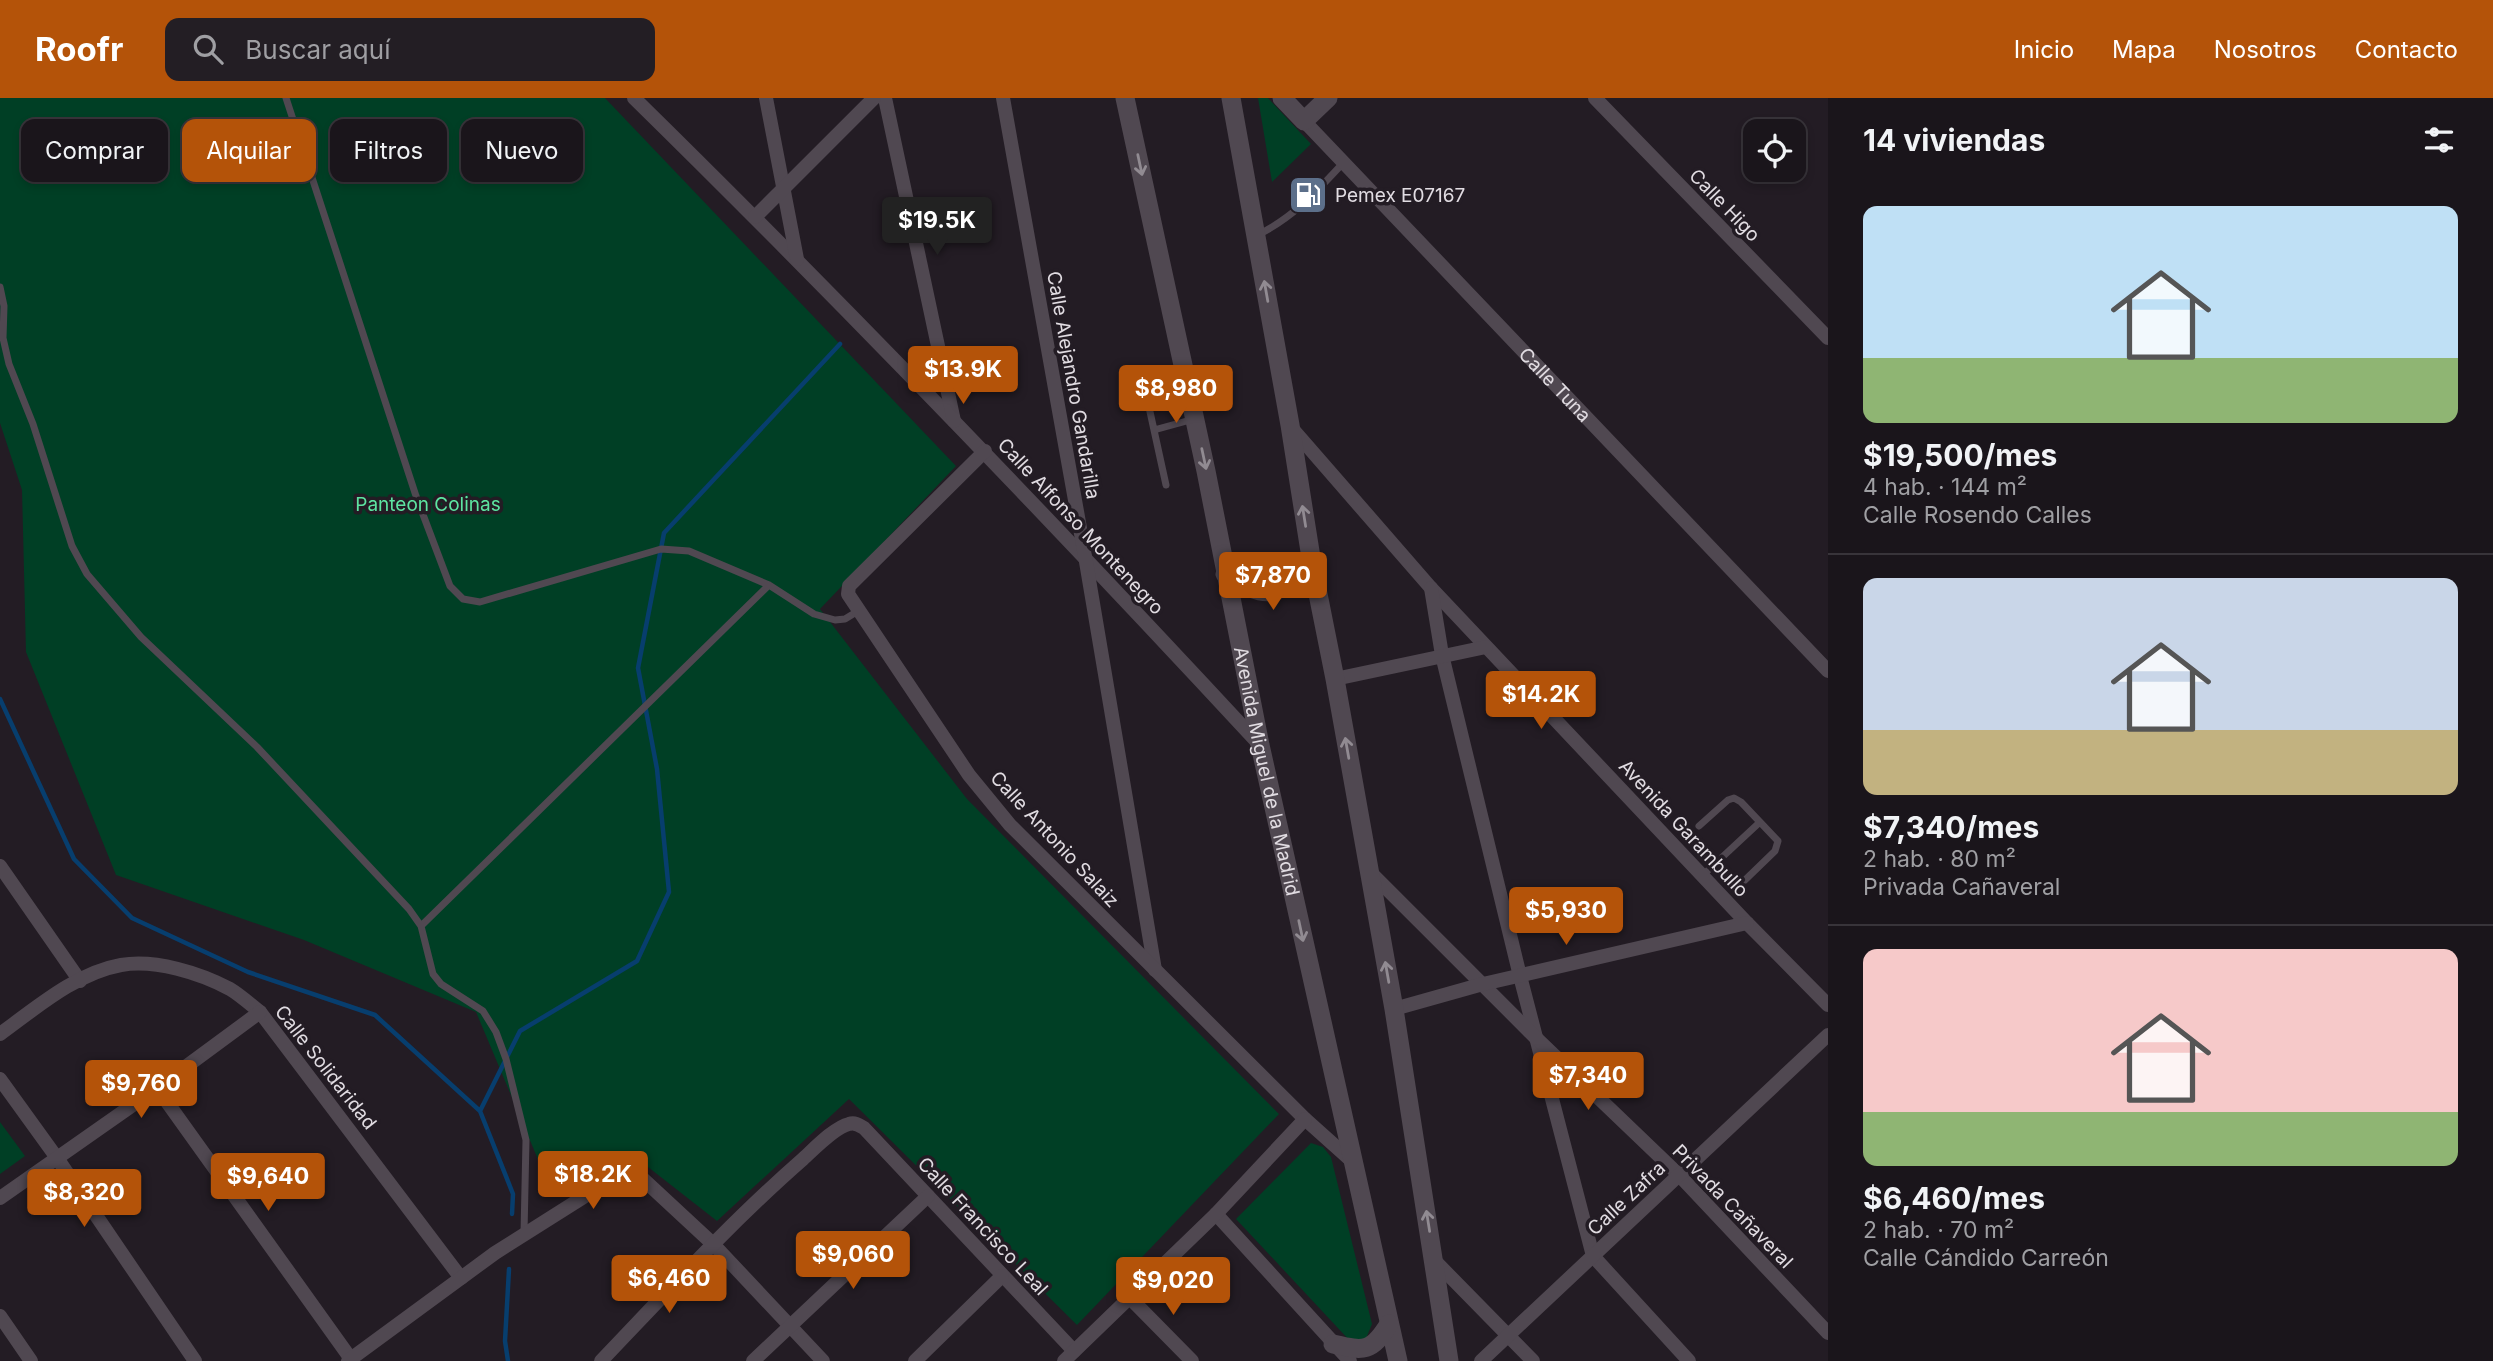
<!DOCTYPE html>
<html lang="es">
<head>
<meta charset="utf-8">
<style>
	body { margin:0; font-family:Inter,sans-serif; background:#231e24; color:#f1f3f6; height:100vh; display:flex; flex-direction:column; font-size:26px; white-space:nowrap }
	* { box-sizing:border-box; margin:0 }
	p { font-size:23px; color:#9f9fa3 }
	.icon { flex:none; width:38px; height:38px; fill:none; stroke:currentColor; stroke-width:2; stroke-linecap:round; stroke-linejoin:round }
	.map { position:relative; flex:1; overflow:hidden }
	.side { display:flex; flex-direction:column; background:#1a151b; width:665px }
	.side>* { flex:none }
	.guide { position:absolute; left:21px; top:21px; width:665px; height:63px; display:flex; gap:14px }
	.buttons { position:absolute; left:1743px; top:21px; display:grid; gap:14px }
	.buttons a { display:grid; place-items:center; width:63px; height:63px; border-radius:14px; background:#1a151b; box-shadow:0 4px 10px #0003,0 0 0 2px #38343a; font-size:35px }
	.price { position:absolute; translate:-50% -60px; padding:0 16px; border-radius:7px; background:#b45309; color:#fff; font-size:23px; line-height:46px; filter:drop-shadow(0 2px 4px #0008) }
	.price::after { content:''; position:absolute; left:50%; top:42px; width:21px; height:16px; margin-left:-10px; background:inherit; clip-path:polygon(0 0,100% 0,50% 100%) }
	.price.on { background:#222; color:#fff }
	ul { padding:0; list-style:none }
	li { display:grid; align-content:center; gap:14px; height:371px; padding:0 35px }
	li+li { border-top:2px solid #38343a }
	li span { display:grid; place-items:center; height:217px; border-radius:14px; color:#555 }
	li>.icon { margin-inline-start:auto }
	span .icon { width:126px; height:126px; fill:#fffc; stroke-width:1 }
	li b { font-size:30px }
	h2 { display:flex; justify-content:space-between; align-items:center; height:84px; padding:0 35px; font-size:30px }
	.tag { padding:0 24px; border-radius:14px; background:#1a151b; box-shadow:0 4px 10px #0003,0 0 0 2px #38343a; font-size:24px; line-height:63px }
	.tag.on { background:#b45309; color:#fff }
	header { display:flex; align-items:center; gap:42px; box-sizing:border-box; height:98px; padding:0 35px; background:#b45309; color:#fff }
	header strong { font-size:33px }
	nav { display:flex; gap:38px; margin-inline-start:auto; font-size:24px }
	.search { width:490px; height:63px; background:#231e24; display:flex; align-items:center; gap:18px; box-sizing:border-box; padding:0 24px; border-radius:14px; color:#9f9fa3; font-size:26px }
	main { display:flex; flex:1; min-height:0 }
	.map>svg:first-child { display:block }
	.green { fill:#003f25 }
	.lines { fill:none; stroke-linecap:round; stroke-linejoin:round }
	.stream { stroke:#073e6e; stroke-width:4.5 }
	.lane { stroke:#504851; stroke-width:7 }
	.street { stroke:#504851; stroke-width:14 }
	.secondary { stroke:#504851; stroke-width:19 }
	.oneway { stroke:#918b92 }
	.labels { text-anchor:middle; stroke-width:7; stroke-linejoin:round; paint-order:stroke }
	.poi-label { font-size:19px; fill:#e1dce2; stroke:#231c24; text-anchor:start }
	.street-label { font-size:19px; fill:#e1dce2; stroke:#231c24 }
	.park-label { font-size:19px; fill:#5de4a1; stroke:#231c24 }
</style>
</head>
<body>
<header>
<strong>Roofr</strong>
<div class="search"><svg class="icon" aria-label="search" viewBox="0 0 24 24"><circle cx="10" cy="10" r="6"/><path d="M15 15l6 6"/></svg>Buscar aquí</div>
<nav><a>Inicio</a><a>Mapa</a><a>Nosotros</a><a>Contacto</a></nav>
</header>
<main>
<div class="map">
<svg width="1828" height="1263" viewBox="0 0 1828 1263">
	<rect width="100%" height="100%" fill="#231c24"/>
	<!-- green -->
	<path class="green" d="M 0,0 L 605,0 L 956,368 L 820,511 L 967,701 L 1279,1016 L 1077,1227 L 849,1001 L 717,1123 L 639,1062 L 550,1090 L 476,914 L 304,842 L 116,777 L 26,554 L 22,392 L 0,325 Z
		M 1258,0 L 1268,0 L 1311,46 L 1272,84 Z
		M 0,1024 L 25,1058 L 0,1076 Z
		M 1311,1045 L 1323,1049 L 1331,1059 L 1372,1226 L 1365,1243 L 1351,1244 L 1236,1121 Z"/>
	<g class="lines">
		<!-- stream -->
		<path class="stream" d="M 0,601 L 74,761 L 132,820 L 248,874 L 375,917 L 480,1013 L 513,1096 L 512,1116
			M 480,1013 L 520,933 L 637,863 L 669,794 L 657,671 L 638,570 L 664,435 L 840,246
			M 508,1263 L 505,1243 L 509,1171"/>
		<!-- lane -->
		<path class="lane" d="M 286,0 L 416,398 L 450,488 L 463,501 L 480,504 L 661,451 L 689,453 L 769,487 L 814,516 L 835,522 L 845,521 L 858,513
			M 1257,137 C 1292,121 1317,93 1343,65
			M 0,189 L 4,208 L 3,240 L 9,266 L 33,326 L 72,448 L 87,476 L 141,539 L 257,649 L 409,811 L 421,828 L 433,876 L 441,886 L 483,913 L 496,934 L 506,961 L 526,1042 L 524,1135
			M 1147,300 L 1166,387
			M 1154,332 L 1194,321
			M 1699,728 L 1728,702 L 1734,700 L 1741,704 L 1778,743 L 1775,753 L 1745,782
			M 1703,777 L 1760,724
			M 421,828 L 769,487"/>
		<!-- street -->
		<g class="street">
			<path d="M 634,0 C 848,210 1055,426 1259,646"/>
			<path d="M 766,0 L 797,161"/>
			<path d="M 885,0 L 954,323"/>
			<path d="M 1003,0 L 1085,458 L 1155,872"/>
			<path d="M 1595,0 L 1828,240"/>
			<path id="s1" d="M 1304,23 L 1828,573"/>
			<path d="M 755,119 L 874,0"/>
			<path d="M 1290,328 L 1431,490 L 1747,825 L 1828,907"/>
			<path d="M 985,353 L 849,488 L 848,496 L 969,677 L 1010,727 L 1305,1021 L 1353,1064"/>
			<path d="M 1431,490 L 1442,557 L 1520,878 L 1593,1158 L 1689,1263"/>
			<path d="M 1335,581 L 1486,549"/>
			<path d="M 0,768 L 80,883"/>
			<path d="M 1370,774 L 1536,940 L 1679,1077 L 1828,1235"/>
			<path d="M 1394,911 L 1483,886 L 1747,825"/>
			<path d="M 0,936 C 36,910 76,875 121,867 C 155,861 200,875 230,891 C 240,897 250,906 260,914 L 461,1180"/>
			<path d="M 0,981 L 57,1060 L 195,1263"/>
			<path d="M 157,990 L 351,1261"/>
			<path d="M 0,1100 L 157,990 L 260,914"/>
			<path d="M 1216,1116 L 1350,1263"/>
			<path d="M 1434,1162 L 1533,1263"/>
			<path d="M 1130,1200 L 1192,1263"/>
			<path d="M 0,1218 L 31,1263"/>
			<path d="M 348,1263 L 495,1155 L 612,1081 C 624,1075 633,1075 644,1082 L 713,1146 L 823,1263"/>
			<path d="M 601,1263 C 667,1194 731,1124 803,1061 C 814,1051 835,1029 849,1026 C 855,1024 859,1027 864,1030 L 1074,1253"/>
			<path d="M 753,1263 L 928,1098"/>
			<path d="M 915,1263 L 1002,1178"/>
			<path d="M 1064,1263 L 1216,1116 L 1305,1021"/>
			<path d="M 1481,1263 L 1828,937"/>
		</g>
		<!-- secondary -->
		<g class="secondary">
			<path id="s2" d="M 1125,0 L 1206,373 L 1260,647 L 1398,1263"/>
			<path d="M 1231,0 L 1290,327 L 1312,466 L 1335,581 L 1394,911 L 1449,1263"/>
			<path d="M 1282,0 L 1304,23 L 1328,0"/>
			<path d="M 1225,476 C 1266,502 1277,500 1312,466"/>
			<path d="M 1333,1246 C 1364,1253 1371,1255 1389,1226"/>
		</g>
	</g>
	<!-- one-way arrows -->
	<defs><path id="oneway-shaft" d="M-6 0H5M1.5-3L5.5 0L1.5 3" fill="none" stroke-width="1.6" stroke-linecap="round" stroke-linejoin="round" transform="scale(1.75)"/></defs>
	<g class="oneway">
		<use href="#oneway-shaft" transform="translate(1140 67) rotate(78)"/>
		<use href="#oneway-shaft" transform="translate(1266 193) rotate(-100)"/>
		<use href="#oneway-shaft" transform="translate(1204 361) rotate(78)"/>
		<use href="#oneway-shaft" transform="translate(1304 418) rotate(-99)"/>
		<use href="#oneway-shaft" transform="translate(1347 650) rotate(-100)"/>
		<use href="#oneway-shaft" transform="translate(1301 833) rotate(78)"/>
		<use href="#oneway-shaft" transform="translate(1387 874) rotate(-100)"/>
		<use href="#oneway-shaft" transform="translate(1428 1123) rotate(-99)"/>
	</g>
	<!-- icons -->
	<defs>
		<symbol id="fuel-square" viewBox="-11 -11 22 22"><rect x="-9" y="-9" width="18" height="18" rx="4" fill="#5c6f8a" stroke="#231c24"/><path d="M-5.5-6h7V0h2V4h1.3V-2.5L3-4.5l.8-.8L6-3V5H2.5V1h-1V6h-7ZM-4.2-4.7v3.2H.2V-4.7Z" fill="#fff"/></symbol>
	</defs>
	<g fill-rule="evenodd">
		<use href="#fuel-square" x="1286" y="75" width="44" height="44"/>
	</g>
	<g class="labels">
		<!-- poi labels -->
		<g class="poi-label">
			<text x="1335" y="104">Pemex E07167</text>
		</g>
		<!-- street labels -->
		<g class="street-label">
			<text transform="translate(1725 107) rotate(46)" y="7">Calle Higo</text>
			<text dy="7" stroke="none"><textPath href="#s1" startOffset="364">Calle Tuna</textPath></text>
			<text transform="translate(1074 287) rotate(80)" y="7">Calle Alejandro Gandarilla</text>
			<text transform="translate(1081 428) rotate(47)" y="7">Calle Alfonso Montenegro</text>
			<text dy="7" stroke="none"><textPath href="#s2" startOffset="688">Avenida Miguel de la Madrid</textPath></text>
			<text transform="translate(1684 730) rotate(47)" y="7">Avenida Garambullo</text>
			<text transform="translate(1055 741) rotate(47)" y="7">Calle Antonio Salaiz</text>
			<text transform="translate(326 969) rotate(52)" y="7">Calle Solidaridad</text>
			<text transform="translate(1626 1100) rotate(-43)" y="7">Calle Zafra</text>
			<text transform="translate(1733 1108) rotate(46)" y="7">Privada Cañaveral</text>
			<text transform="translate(983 1128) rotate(47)" y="7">Calle Francisco Leal</text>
		</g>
		<!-- park labels -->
		<g class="park-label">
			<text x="428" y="413">Panteon Colinas</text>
		</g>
	</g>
</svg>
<div class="buttons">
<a><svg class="icon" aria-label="locate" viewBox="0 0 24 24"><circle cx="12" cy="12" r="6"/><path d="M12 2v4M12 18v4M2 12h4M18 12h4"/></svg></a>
</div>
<b class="price on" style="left:937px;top:159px">$19.5K</b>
<b class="price" style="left:963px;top:308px">$13.9K</b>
<b class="price" style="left:1176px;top:327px">$8,980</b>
<b class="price" style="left:1273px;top:514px">$7,870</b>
<b class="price" style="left:1541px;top:633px">$14.2K</b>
<b class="price" style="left:1566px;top:849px">$5,930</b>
<b class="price" style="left:1588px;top:1014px">$7,340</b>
<b class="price" style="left:141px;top:1022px">$9,760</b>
<b class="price" style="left:593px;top:1113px">$18.2K</b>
<b class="price" style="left:268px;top:1115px">$9,640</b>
<b class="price" style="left:84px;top:1131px">$8,320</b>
<b class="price" style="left:853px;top:1193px">$9,060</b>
<b class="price" style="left:669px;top:1217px">$6,460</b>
<b class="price" style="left:1173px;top:1219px">$9,020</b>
<div class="guide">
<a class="tag">Comprar</a>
<a class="tag on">Alquilar</a>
<a class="tag">Filtros</a>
<a class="tag">Nuevo</a>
</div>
</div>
<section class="side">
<h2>14 viviendas<svg class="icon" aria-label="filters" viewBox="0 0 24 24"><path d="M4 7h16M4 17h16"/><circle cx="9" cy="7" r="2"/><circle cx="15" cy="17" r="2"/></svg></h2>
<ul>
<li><span style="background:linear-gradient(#bfe0f5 70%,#8fb573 0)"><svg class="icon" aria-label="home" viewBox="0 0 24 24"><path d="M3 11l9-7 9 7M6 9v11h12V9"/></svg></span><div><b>$19,500/mes</b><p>4 hab. · 144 m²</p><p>Calle Rosendo Calles</p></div></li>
<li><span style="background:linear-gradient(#c9d6e8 70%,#c2b280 0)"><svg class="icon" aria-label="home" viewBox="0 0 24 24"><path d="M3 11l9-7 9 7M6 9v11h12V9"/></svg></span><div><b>$7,340/mes</b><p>2 hab. · 80 m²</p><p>Privada Cañaveral</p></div></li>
<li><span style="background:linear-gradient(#f6c9c9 75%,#8fb573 0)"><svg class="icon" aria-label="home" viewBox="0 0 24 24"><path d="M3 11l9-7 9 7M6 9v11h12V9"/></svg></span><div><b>$6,460/mes</b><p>2 hab. · 70 m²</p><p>Calle Cándido Carreón</p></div></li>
</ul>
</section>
</main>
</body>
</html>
